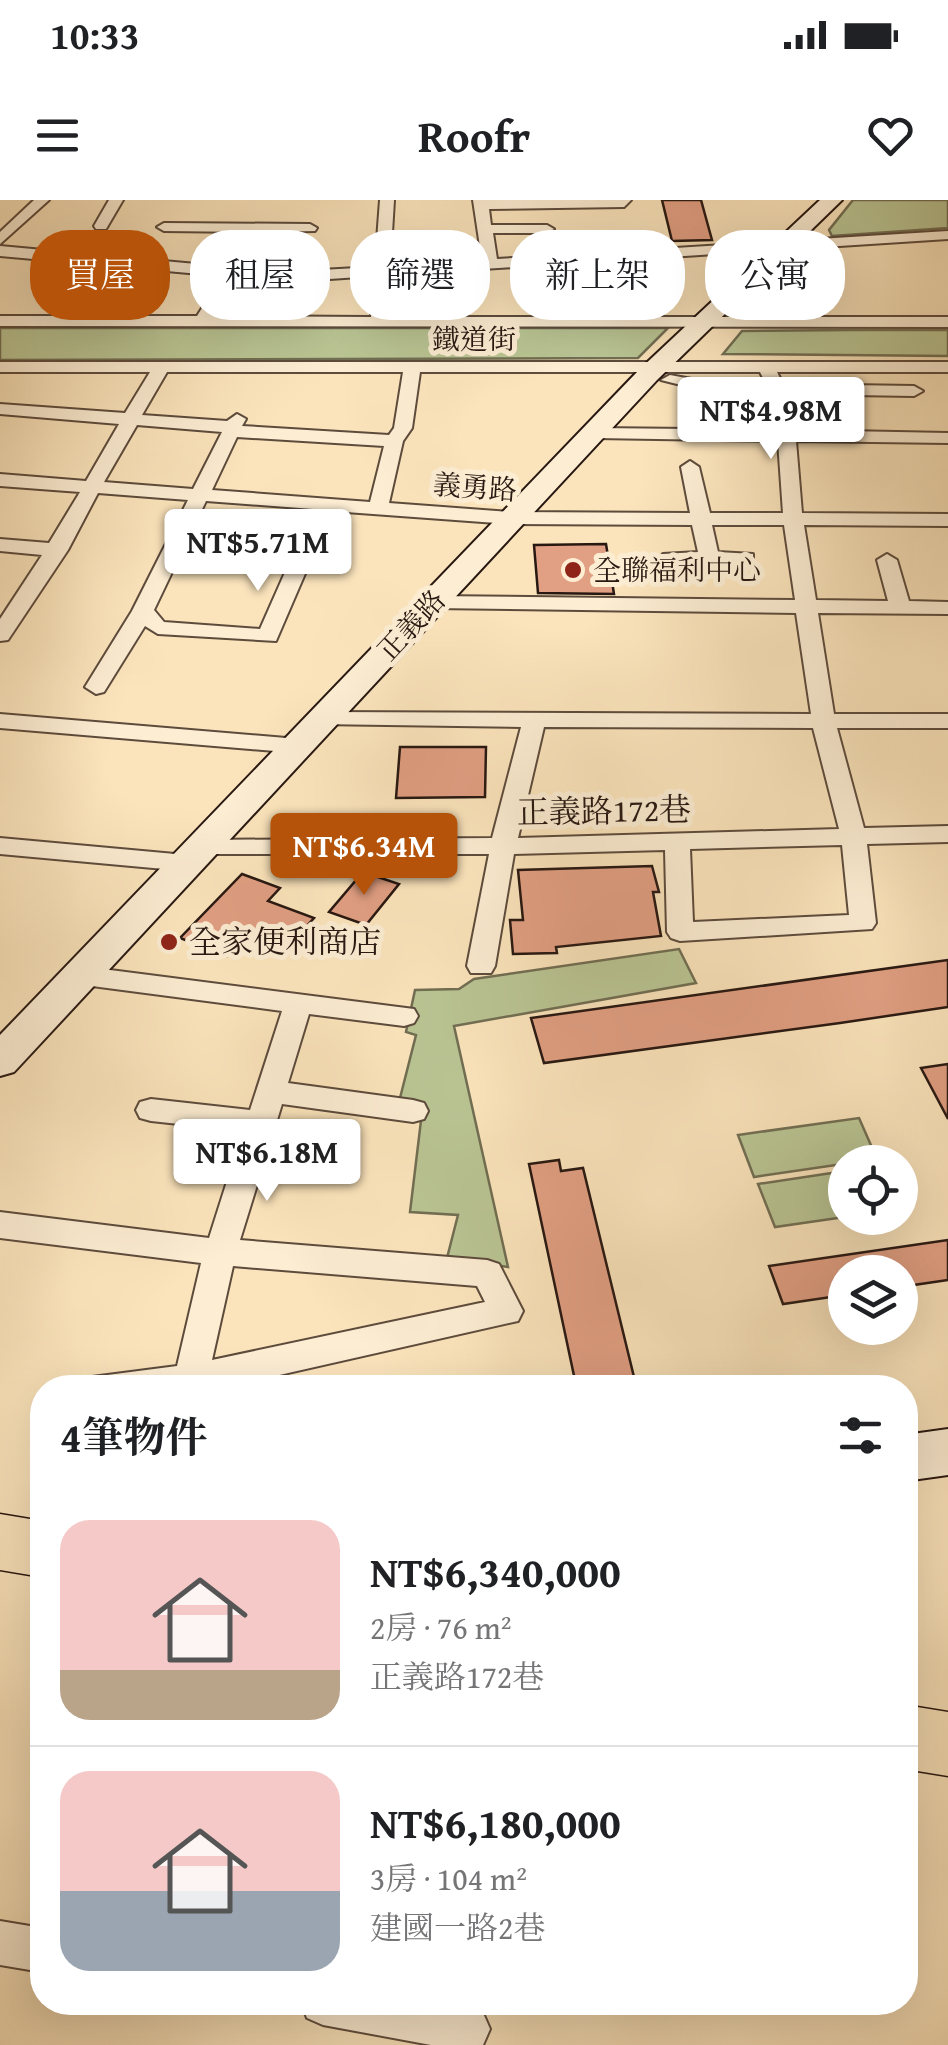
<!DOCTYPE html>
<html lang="zh-TW">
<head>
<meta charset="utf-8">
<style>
	body { margin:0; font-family:"Gentium Book Plus","Noto Serif TC",serif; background:#f2f2f2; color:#202124; height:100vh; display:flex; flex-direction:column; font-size:38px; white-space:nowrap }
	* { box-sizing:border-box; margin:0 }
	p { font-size:32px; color:#757577 }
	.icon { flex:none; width:55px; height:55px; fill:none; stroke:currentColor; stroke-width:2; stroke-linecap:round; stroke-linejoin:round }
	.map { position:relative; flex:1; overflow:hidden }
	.sheet { position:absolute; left:30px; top:1175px; width:888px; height:640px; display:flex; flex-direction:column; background:#fff; border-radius:40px; box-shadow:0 10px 40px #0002 }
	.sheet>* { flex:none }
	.guide { position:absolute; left:30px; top:30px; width:890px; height:90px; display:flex; gap:20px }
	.fabs { position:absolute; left:828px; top:945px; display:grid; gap:20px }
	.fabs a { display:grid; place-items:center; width:90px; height:90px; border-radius:50%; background:#fff; box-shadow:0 10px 40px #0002; font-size:50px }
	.price { position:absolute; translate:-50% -85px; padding:0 22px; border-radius:10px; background:#fff; color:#222; font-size:32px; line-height:65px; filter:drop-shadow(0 2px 5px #0008) }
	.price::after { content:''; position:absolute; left:50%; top:60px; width:30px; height:22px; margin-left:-15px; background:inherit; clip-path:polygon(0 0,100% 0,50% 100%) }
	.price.selected { background:#b45309; color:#fff }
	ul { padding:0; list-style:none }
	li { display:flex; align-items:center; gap:30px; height:250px; padding:0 30px }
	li+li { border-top:2px solid #e0e0e0 }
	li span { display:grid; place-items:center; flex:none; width:280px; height:200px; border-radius:30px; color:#555 }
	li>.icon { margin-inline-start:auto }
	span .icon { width:120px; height:120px; fill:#fffc; stroke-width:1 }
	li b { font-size:42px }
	h2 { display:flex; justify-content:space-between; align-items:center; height:120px; padding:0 30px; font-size:42px }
	.pill { padding:0 35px; border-radius:40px; background:#fff; box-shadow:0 10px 40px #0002; font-size:35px; line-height:90px }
	.pill.selected { background:#b45309; color:#fff }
	.status { display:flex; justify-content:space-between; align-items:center; height:70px; padding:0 50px; background:#fff; direction:ltr }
	.status svg { height:28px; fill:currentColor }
	header { display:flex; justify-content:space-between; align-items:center; height:130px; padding:0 30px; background:#fff; font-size:45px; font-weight:800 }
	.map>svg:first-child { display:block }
	.green { fill:#bac594; stroke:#716e53; stroke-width:2.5 }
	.building { fill:#e19f83; stroke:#281812; stroke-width:2.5 }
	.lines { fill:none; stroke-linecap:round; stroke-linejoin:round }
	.street-casing { stroke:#5d4b3c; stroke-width:4 }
	.secondary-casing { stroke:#281812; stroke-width:4 }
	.primary-casing { stroke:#281812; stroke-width:3 }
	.street { fill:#fcedd3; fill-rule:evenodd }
	.secondary { fill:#fcedd3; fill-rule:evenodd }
	.primary { fill:#fbe4bc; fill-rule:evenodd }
	.poi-dot { fill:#8f2418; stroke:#fcedd3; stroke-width:4 }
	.labels { text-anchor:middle; stroke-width:10; stroke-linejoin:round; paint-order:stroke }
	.far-street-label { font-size:28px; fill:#281812; stroke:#fcedd3 }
	.far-poi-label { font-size:28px; fill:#281812; stroke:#fcedd3; text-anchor:start }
	.street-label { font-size:32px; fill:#281812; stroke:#fcedd3 }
	.poi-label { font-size:32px; fill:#281812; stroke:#fcedd3; text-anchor:start }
</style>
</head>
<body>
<div class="status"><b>10:33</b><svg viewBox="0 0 49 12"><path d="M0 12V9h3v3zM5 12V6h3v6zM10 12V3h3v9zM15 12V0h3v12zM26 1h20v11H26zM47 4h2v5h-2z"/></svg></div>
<header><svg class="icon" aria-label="menu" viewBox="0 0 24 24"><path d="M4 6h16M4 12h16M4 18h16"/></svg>Roofr<svg class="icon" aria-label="heart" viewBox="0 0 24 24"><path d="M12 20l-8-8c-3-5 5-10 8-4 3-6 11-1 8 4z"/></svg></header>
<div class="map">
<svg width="948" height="1845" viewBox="0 0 948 1845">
	<rect width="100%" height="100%" fill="#fbe4bc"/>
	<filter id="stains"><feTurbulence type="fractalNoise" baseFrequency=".002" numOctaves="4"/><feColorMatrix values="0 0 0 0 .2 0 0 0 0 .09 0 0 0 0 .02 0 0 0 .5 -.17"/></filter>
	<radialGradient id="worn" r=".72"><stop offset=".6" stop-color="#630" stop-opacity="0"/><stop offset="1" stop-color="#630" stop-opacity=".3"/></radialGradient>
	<!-- green -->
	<path class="green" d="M 853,0 L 948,0 L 948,28 L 832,36 L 829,30 Z
		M 0,128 L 668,128 L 638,158 L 0,160 Z
		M 855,130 L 948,130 L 948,156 L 723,154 L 742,131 Z
		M 679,749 L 696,783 L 454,826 L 508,1067 L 447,1058 L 458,1015 L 410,1012 L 423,904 L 400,898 L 416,835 L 406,832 L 415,790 L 459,789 L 474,779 Z
		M 859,918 L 877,959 L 754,977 L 738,935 Z
		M 845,971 L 845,1017 L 775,1027 L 758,984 Z"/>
	<!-- building -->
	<path class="building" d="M 662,0 L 701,0 L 712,40 L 672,41 Z
		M 606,344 L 614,394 L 538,393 L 534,345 Z
		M 400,547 L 486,547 L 485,597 L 396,598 Z
		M 652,666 L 659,692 L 653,692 L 661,736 L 556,747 L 557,753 L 513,754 L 510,720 L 523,720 L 518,670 Z
		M 363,672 L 399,684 L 366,725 L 329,712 Z
		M 242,674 L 280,688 L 268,701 L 314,718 L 297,737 L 285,733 L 278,741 L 250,731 L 227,756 L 180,738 Z
		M 948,760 L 948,807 L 840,823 L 544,863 L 531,818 Z
		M 948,864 L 948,919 L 921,868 Z
		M 559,960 L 561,971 L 583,968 L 634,1177 L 576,1185 L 529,964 Z
		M 948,1040 L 948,1080 L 900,1087 L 900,1072 L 845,1072 L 845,1095 L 783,1104 L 769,1066 Z"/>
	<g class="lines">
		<defs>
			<path id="street" d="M 34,0 L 49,0 L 0,44 L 0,32 Z
				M 109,0 L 123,0 L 106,29 L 96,29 L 94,26 Z
				M 380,0 L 394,0 L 390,66 L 482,60 L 473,0 L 631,0 L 624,7 L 489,9 L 491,25 L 547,25 L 554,29 L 547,33 L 493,33 L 497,59 L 948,31 L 948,39 L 390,75 L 387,117 L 948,117 L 948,127 L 0,126 L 0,116 L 197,116 L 222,76 L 0,56 L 0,46 L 229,67 L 248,32 L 164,31 L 157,27 L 164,23 L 310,24 L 317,28 L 315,31 L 263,32 L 243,69 L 285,72 L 375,67 ZM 374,76 L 371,117 L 214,116 L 237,77 L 285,82 Z
				M 0,162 L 948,162 L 948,172 L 777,172 L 783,184 L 914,186 L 923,191 L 914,196 L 788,194 L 794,230 L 948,233 L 948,243 L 796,241 L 802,313 L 948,314 L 948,326 L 804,325 L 816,400 L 888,401 L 877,360 L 887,354 L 897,360 L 909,401 L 948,402 L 948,414 L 818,413 L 834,514 L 948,514 L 948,528 L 837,528 L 864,628 L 948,626 L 948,642 L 867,644 L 876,723 L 872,729 L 680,741 L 671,738 L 667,732 L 665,650 L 514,654 L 495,766 L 491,773 L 471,773 L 467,766 L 489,654 L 192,654 L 188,648 L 192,642 L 201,640 L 492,638 L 521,527 L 316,524 L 312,519 L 324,512 L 811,514 L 796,413 L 433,408 L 422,402 L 433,396 L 795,400 L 784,325 L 712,325 L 718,352 L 753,354 L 753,362 L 670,364 L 660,358 L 663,354 L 698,352 L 692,325 L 510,324 L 332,311 L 276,441 L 158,434 L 145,426 L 104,492 L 96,494 L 85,487 L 132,411 L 188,300 L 98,293 L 68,350 L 8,440 L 0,441 L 0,419 L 42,355 L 0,351 L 0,339 L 49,343 L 80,292 L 0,286 L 0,274 L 86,281 L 119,224 L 0,214 L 0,204 L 125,213 L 150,172 L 0,172 ZM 167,172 L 403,172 L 394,228 L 389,235 L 242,226 L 246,219 L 237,214 L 227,221 L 142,215 ZM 420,172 L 760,172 L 766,184 L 713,183 L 670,175 L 661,180 L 713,193 L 770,194 L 776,230 L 595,228 L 586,233 L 595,238 L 778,241 L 783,313 L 710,313 L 699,267 L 690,261 L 681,267 L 690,313 L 510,312 L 389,303 L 403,241 L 412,228 ZM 137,225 L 222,232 L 193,289 L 104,282 ZM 237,237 L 384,246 L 370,302 L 212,290 ZM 206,301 L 313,309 L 260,429 L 164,422 L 154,410 ZM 544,527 L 813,528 L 839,629 L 518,638 ZM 842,645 L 849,715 L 693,722 L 690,649 Z
				M 0,514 L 298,539 L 310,546 L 298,553 L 0,528 Z
				M 0,638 L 186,655 L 199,663 L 186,671 L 0,654 Z
				M 79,766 L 414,809 L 418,816 L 414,823 L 404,826 L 309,814 L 288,883 L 413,900 L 424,903 L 428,911 L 424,919 L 413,922 L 282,904 L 240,1040 L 487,1060 L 499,1064 L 523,1111 L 518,1121 L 222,1188 L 87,1188 L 92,1177 L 177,1166 L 201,1063 L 0,1038 L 0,1012 L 209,1038 L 243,931 L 151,921 L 140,918 L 136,910 L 140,902 L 151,899 L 250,910 L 282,811 L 69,783 L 65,776 L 69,769 ZM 233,1066 L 477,1086 L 485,1102 L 212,1160 Z
				M 0,1721 L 42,1728 L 42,1772 L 0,1765 Z
				M 301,1802 L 447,1802 L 483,1813 L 490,1829 L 483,1845 L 431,1845 L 323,1825 L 307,1818 Z"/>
			<path id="secondary" d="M 820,0 L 842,0 L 657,180 L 14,872 L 0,876 L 0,835 L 639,170 Z
				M 948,1229 L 948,1275 L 905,1281 L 905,1235 Z"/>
			<path id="primary" d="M 0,1314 L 42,1321 L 42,1377 L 0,1370 Z
				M 905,1505 L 948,1512 L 948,1576 L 905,1569 Z"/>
		</defs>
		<!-- street casing -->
		<use href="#street" class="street-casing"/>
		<!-- secondary casing -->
		<use href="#secondary" class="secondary-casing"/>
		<!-- primary casing -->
		<use href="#primary" class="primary-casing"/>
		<!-- street -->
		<use href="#street" class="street"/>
		<!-- secondary -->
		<use href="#secondary" class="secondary"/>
		<!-- primary -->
		<use href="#primary" class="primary"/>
	</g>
	<!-- markers -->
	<g class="poi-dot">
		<circle cx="573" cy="370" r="10"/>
		<circle cx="169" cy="742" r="10"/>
	</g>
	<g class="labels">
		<!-- far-street labels -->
		<g class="far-street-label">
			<text x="474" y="149">鐵道街</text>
			<text transform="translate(475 287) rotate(4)" y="10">義勇路</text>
			<text transform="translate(411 425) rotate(-47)" y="10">正義路</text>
		</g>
		<!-- far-poi labels -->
		<g class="far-poi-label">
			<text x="593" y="380">全聯福利中心</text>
		</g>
		<!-- street labels -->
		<g class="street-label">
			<text transform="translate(604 611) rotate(-1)" y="11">正義路172巷</text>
		</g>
		<!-- poi labels -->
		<g class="poi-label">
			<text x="189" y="753">全家便利商店</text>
		</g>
	</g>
	<rect width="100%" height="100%" filter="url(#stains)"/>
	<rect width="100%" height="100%" fill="url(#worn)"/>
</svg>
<div class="fabs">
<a><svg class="icon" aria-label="locate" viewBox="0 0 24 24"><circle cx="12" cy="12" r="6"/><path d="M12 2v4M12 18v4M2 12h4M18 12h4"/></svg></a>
<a><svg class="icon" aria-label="layers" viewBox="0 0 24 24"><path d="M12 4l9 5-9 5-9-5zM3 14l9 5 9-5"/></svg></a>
</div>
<b class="price" style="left:771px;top:262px">NT$4.98M</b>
<b class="price" style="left:258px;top:394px">NT$5.71M</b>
<b class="price selected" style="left:364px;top:698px">NT$6.34M</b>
<b class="price" style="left:267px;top:1004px">NT$6.18M</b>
<div class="guide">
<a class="pill selected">買屋</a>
<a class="pill">租屋</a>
<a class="pill">篩選</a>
<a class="pill">新上架</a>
<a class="pill">公寓</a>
</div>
<section class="sheet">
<h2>4筆物件<svg class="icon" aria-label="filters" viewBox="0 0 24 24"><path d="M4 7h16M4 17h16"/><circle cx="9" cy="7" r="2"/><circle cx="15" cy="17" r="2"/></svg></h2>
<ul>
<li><span style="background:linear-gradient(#f6c9c9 75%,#b9a48a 0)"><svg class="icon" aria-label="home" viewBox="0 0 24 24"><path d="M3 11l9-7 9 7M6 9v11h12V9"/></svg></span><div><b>NT$6,340,000</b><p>2房 · 76 m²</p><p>正義路172巷</p></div></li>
<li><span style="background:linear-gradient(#f6c9c9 60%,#9aa5b1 0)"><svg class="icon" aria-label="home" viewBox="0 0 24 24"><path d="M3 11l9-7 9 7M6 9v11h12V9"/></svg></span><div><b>NT$6,180,000</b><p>3房 · 104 m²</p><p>建國一路2巷</p></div></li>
</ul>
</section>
</div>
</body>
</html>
